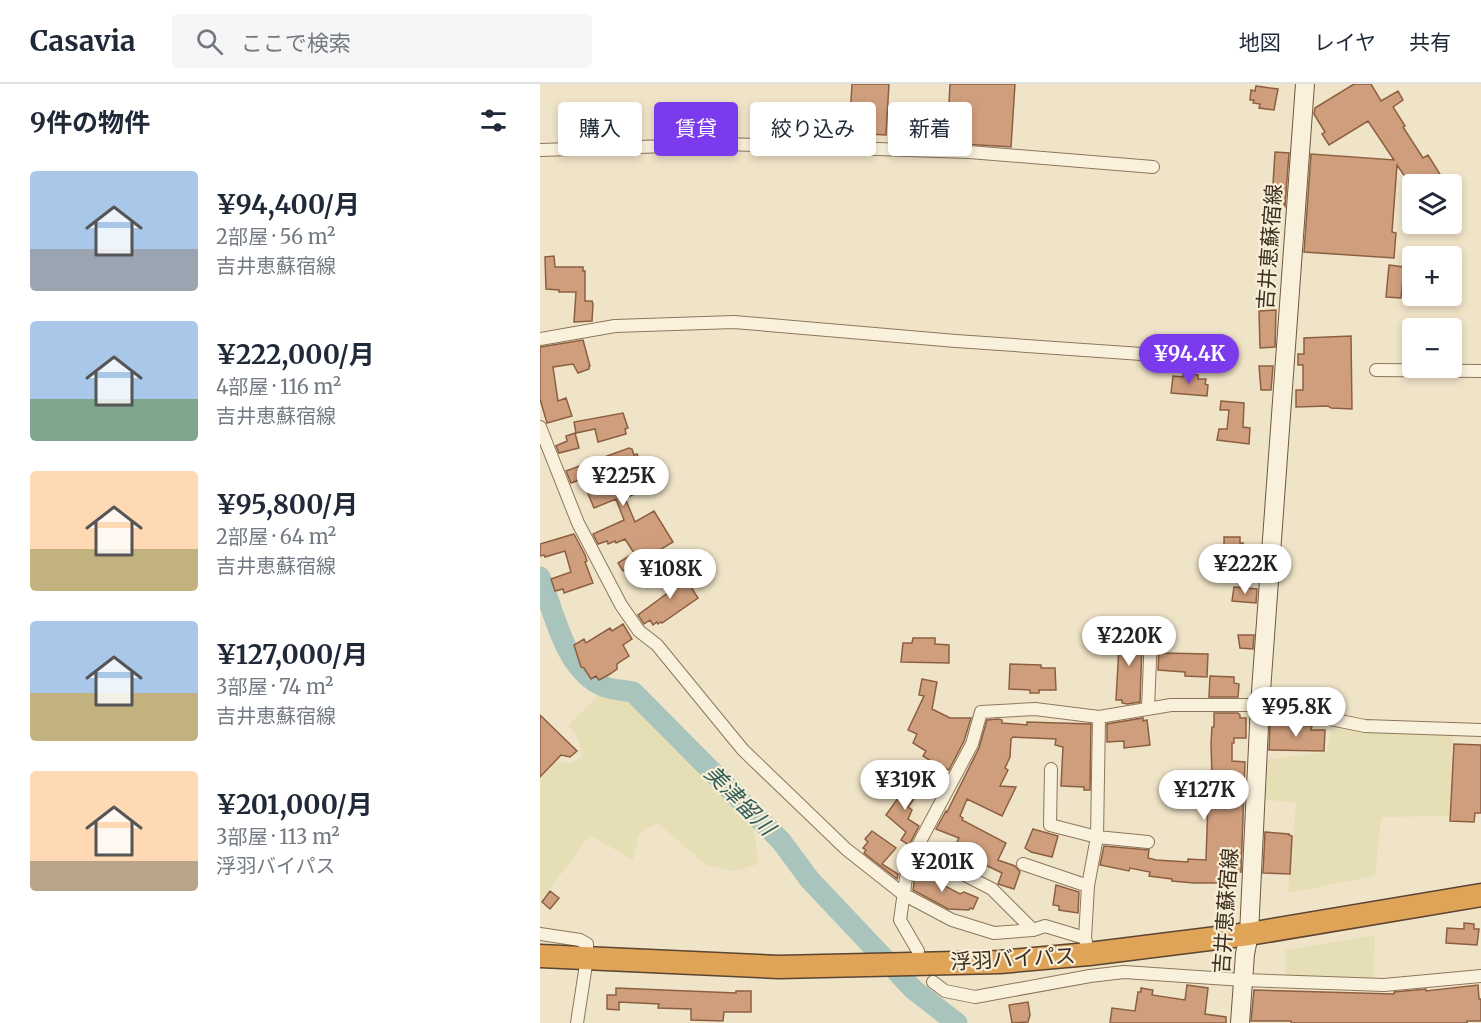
<!DOCTYPE html>
<html lang="ja">
<head>
<meta charset="utf-8">
<style>
	body { margin:0; font-family:Merriweather,"Noto Sans JP",serif; background:#f6f6f7; color:#1f2937; height:100vh; display:flex; flex-direction:column; font-size:22px; white-space:nowrap }
	* { box-sizing:border-box; margin:0 }
	p { font-size:20px; color:#747a83 }
	.icon { flex:none; width:33px; height:33px; fill:none; stroke:currentColor; stroke-width:2; stroke-linecap:round; stroke-linejoin:round }
	.map { position:relative; flex:1; overflow:hidden }
	.drawer { display:flex; flex-direction:column; background:#fff; width:540px }
	.drawer>* { flex:none }
	.banner { position:absolute; left:18px; top:18px; width:570px; height:54px; display:flex; gap:12px }
	.fabs { position:absolute; left:862px; top:90px; display:grid; gap:12px }
	.fabs a { display:grid; place-items:center; width:60px; height:60px; border-radius:6px; background:#fff; box-shadow:0 3px 9px #0003; font-size:30px }
	.price { position:absolute; translate:-50% -51px; padding:0 14px; border-radius:21px; background:#fff; color:#222; font-size:20px; line-height:39px; filter:drop-shadow(0 2px 3px #0008) }
	.price::after { content:''; position:absolute; left:50%; top:36px; width:18px; height:14px; margin-left:-9px; background:inherit; clip-path:polygon(0 0,100% 0,50% 100%) }
	.price.on { background:#7c3aed; color:#fff }
	ul { padding:0; list-style:none }
	li { display:flex; align-items:center; gap:18px; height:150px; padding:0 30px }
	li span { display:grid; place-items:center; flex:none; width:168px; height:120px; border-radius:6px; color:#555 }
	li>.icon { margin-inline-start:auto }
	span .icon { width:72px; height:72px; fill:#fffc; stroke-width:1 }
	li b { font-size:26px }
	h2 { display:flex; justify-content:space-between; align-items:center; height:72px; padding:0 30px; font-size:26px }
	.pill { padding:0 21px; border-radius:6px; background:#fff; box-shadow:0 3px 9px #0003; font-size:21px; line-height:54px }
	.pill.on { background:#7c3aed; color:#fff }
	header { display:flex; align-items:center; gap:36px; box-sizing:border-box; height:84px; padding:0 30px; background:#fff; border-bottom:2px solid #e0e1e3 }
	header strong { font-size:28px }
	nav { display:flex; gap:33px; margin-inline-start:auto; font-size:21px }
	.search { width:420px; height:54px; background:#f6f6f7; display:flex; align-items:center; gap:15px; box-sizing:border-box; padding:0 21px; border-radius:6px; color:#747a83; font-size:22px }
	main { display:flex; flex:1; min-height:0 }
	.map>svg:first-child { display:block }
	.farmland { fill:#e6deb5 }
	.lines { fill:none; stroke-linecap:round; stroke-linejoin:round }
	.river { stroke:#a9c4bc; stroke-width:21 }
	.building { fill:#cf9f7d; stroke:#8d5f41; stroke-width:1.5 }
	.street-casing { stroke:#8d765c; stroke-width:14 }
	.secondary-casing { stroke:#6f573f; stroke-width:20 }
	.highway-casing { stroke:#5b4430; stroke-width:25 }
	.street { stroke:#faf1dc; stroke-width:12 }
	.secondary { stroke:#faf1dc; stroke-width:18 }
	.highway { stroke:#e0a458; stroke-width:22 }
	.labels { text-anchor:middle; stroke-width:4.5; stroke-linejoin:round; paint-order:stroke }
	.street-label { font-size:21px; fill:#3d2e20; stroke:#f7eed8 }
	.water-label { font-size:22px; font-style:italic; fill:#2f5d5a; stroke:#f7eed8 }
</style>
</head>
<body>
<header>
<strong>Casavia</strong>
<div class="search"><svg class="icon" aria-label="search" viewBox="0 0 24 24"><circle cx="10" cy="10" r="6"/><path d="M15 15l6 6"/></svg>ここで検索</div>
<nav><a>地図</a><a>レイヤ</a><a>共有</a></nav>
</header>
<main>
<section class="drawer">
<h2>9件の物件<svg class="icon" aria-label="filters" viewBox="0 0 24 24"><path d="M4 7h16M4 17h16"/><circle cx="9" cy="7" r="2"/><circle cx="15" cy="17" r="2"/></svg></h2>
<ul>
<li><span style="background:linear-gradient(#a9c7e8 65%,#9aa5b1 0)"><svg class="icon" aria-label="home" viewBox="0 0 24 24"><path d="M3 11l9-7 9 7M6 9v11h12V9"/></svg></span><div><b>¥94,400/月</b><p>2部屋 · 56 m²</p><p>吉井恵蘇宿線</p></div></li>
<li><span style="background:linear-gradient(#a9c7e8 65%,#7fa58c 0)"><svg class="icon" aria-label="home" viewBox="0 0 24 24"><path d="M3 11l9-7 9 7M6 9v11h12V9"/></svg></span><div><b>¥222,000/月</b><p>4部屋 · 116 m²</p><p>吉井恵蘇宿線</p></div></li>
<li><span style="background:linear-gradient(#ffd9b3 65%,#c2b280 0)"><svg class="icon" aria-label="home" viewBox="0 0 24 24"><path d="M3 11l9-7 9 7M6 9v11h12V9"/></svg></span><div><b>¥95,800/月</b><p>2部屋 · 64 m²</p><p>吉井恵蘇宿線</p></div></li>
<li><span style="background:linear-gradient(#a9c7e8 60%,#c2b280 0)"><svg class="icon" aria-label="home" viewBox="0 0 24 24"><path d="M3 11l9-7 9 7M6 9v11h12V9"/></svg></span><div><b>¥127,000/月</b><p>3部屋 · 74 m²</p><p>吉井恵蘇宿線</p></div></li>
<li><span style="background:linear-gradient(#ffd9b3 75%,#b9a48a 0)"><svg class="icon" aria-label="home" viewBox="0 0 24 24"><path d="M3 11l9-7 9 7M6 9v11h12V9"/></svg></span><div><b>¥201,000/月</b><p>3部屋 · 113 m²</p><p>浮羽バイパス</p></div></li>
</ul>
</section>
<div class="map">
<svg width="941" height="939" viewBox="0 0 941 939">
	<rect width="100%" height="100%" fill="#f0e4c8"/>
	<!-- farmland -->
	<path class="farmland" d="M 59,612 L 89,612 L 213,733 L 218,780 L 195,787 L 166,781 L 118,739 L 99,750 L 93,776 L 50,751 L 0,818 L 0,695 L 18,677 L 28,680 L 42,673 L 39,656 L 28,641 Z
		M 792,644 L 851,650 L 913,650 L 909,732 L 841,733 L 835,792 L 748,809 L 756,719 L 722,715 L 724,676 L 786,668 Z
		M 835,851 L 833,897 L 746,894 L 745,866 Z"/>
	<g class="lines">
		<!-- river -->
		<path class="river" d="M 0,493 C 15,529 24,587 65,603 C 73,606 84,606 93,608 L 241,757 L 270,796 L 374,906 L 417,939"/>
	</g>
	<!-- building -->
	<path class="building" d="M 312,0 L 349,0 L 346,51 L 309,49 Z
		M 410,0 L 475,0 L 471,63 L 407,59 Z
		M 814,0 L 831,0 L 841,17 L 858,7 L 863,16 L 853,23 L 865,42 L 863,43 L 883,74 L 888,71 L 903,95 L 895,100 L 870,100 L 857,81 L 852,148 L 856,149 L 854,174 L 764,168 L 771,70 L 854,76 L 828,37 L 789,61 L 782,50 L 785,48 L 774,30 L 775,24 Z
		M 716,2 L 738,5 L 734,26 L 719,24 L 720,20 L 713,19 L 714,16 L 710,16 L 711,6 L 715,7 Z
		M 735,68 L 749,69 L 745,122 L 735,104 L 735,101 L 733,100 Z
		M 14,172 L 15,183 L 43,183 L 43,187 L 45,187 L 45,217 L 52,217 L 53,220 L 52,237 L 34,238 L 36,208 L 19,208 L 19,206 L 6,205 L 5,173 Z
		M 849,181 L 864,183 L 861,214 L 846,213 Z
		M 736,226 L 735,263 L 720,264 L 719,227 Z
		M 811,252 L 812,325 L 791,324 L 788,322 L 756,323 L 756,306 L 763,306 L 763,281 L 758,281 L 758,270 L 764,270 L 764,254 Z
		M 43,256 L 50,282 L 49,282 L 49,285 L 38,289 L 33,280 L 13,283 L 18,317 L 26,314 L 32,332 L 7,339 L 0,315 L 0,263 Z
		M 719,282 L 733,282 L 731,306 L 721,306 Z
		M 643,289 L 658,291 L 658,295 L 666,295 L 665,300 L 668,301 L 667,312 L 631,309 L 633,292 L 643,293 Z
		M 681,317 L 704,319 L 703,343 L 710,344 L 709,360 L 677,356 L 679,345 L 687,345 L 689,326 L 680,326 Z
		M 83,329 L 88,344 L 85,345 L 86,350 L 58,358 L 55,345 L 36,349 L 34,338 Z
		M 35,349 L 39,364 L 19,369 L 16,362 L 27,357 L 26,352 Z
		M 89,364 L 92,365 L 94,371 L 97,370 L 110,404 L 85,414 L 95,438 L 114,427 L 133,458 L 104,475 L 112,488 L 96,497 L 88,484 L 83,487 L 78,479 L 94,469 L 85,455 L 76,459 L 75,457 L 68,460 L 67,457 L 58,460 L 53,450 L 84,436 L 76,415 L 54,424 L 42,395 L 31,399 L 26,387 Z
		M 34,450 L 45,471 L 47,477 L 45,478 L 53,499 L 24,509 L 23,505 L 15,507 L 11,495 L 31,488 L 25,467 L 5,473 L 4,471 L 0,472 L 0,460 Z
		M 684,453 L 700,453 L 700,459 L 703,459 L 703,461 L 720,463 L 719,483 L 684,482 Z
		M 140,486 L 158,514 L 122,539 L 121,538 L 118,540 L 117,538 L 113,541 L 110,536 L 104,540 L 98,531 L 129,508 L 122,497 Z
		M 694,503 L 717,505 L 716,519 L 692,517 Z
		M 83,540 L 92,555 L 83,561 L 89,572 L 77,580 L 77,585 L 70,590 L 59,596 L 56,592 L 51,595 L 44,584 L 41,583 L 34,561 L 44,555 L 46,559 L 70,544 L 72,547 Z
		M 580,544 L 599,545 L 598,559 L 602,559 L 600,618 L 587,620 L 582,619 L 582,616 L 576,616 Z
		M 698,551 L 714,551 L 713,565 L 700,564 Z
		M 373,554 L 395,554 L 395,560 L 409,561 L 409,579 L 361,578 L 363,559 L 372,559 Z
		M 619,566 L 625,566 L 624,569 L 668,570 L 667,593 L 645,592 L 645,588 L 618,586 Z
		M 470,580 L 501,581 L 501,584 L 515,584 L 516,606 L 499,606 L 499,609 L 490,609 L 490,606 L 469,605 Z
		M 670,592 L 694,593 L 694,599 L 699,600 L 698,613 L 669,613 Z
		M 382,595 L 397,598 L 392,625 L 410,634 L 431,634 L 424,657 L 409,686 L 402,683 L 396,693 L 385,687 L 391,677 L 383,672 L 386,667 L 373,659 L 377,650 L 368,646 L 384,612 L 379,611 Z
		M 674,629 L 698,629 L 700,631 L 700,634 L 706,634 L 706,654 L 694,654 L 694,659 L 692,659 L 692,677 L 705,678 L 701,788 L 695,788 L 692,799 L 654,799 L 632,797 L 632,795 L 609,792 L 610,788 L 590,784 L 589,787 L 560,781 L 564,762 L 609,766 L 608,774 L 616,776 L 648,778 L 648,775 L 666,776 L 668,718 L 691,718 L 692,697 L 676,697 L 676,693 L 672,693 L 671,659 L 672,643 L 674,643 Z
		M 0,631 L 37,667 L 30,673 L 21,671 L 0,693 Z
		M 603,634 L 603,637 L 607,636 L 610,661 L 584,664 L 584,657 L 567,658 L 567,640 Z
		M 458,635 L 462,636 L 462,639 L 487,641 L 487,638 L 551,640 L 550,706 L 544,706 L 544,703 L 521,702 L 523,663 L 515,661 L 516,655 L 473,653 L 471,655 L 470,673 L 465,684 L 468,686 L 460,702 L 476,703 L 462,732 L 427,715 L 420,732 L 423,734 L 422,736 L 466,759 L 458,776 L 475,782 L 480,788 L 474,805 L 458,800 L 462,789 L 425,771 L 420,781 L 408,777 L 419,754 L 396,745 L 406,727 L 407,728 L 439,664 L 447,636 Z
		M 730,640 L 772,642 L 771,646 L 785,646 L 784,667 L 729,666 Z
		M 914,660 L 941,661 L 941,729 L 935,729 L 934,738 L 910,737 Z
		M 369,694 L 379,702 L 371,713 L 374,715 L 368,723 L 372,726 L 368,735 L 379,742 L 369,761 L 361,756 L 366,748 L 346,731 L 359,713 L 358,712 L 360,707 Z
		M 493,745 L 518,752 L 512,773 L 491,768 L 485,764 Z
		M 332,747 L 356,764 L 342,780 L 358,790 L 357,795 L 324,769 L 326,766 L 323,764 L 328,758 L 325,755 Z
		M 725,748 L 749,750 L 749,751 L 752,752 L 750,790 L 723,789 Z
		M 376,784 L 404,798 L 403,801 L 420,810 L 424,808 L 438,814 L 433,825 L 430,824 L 429,826 L 408,825 L 373,806 Z
		M 516,801 L 539,808 L 538,829 L 519,826 L 519,822 L 513,821 Z
		M 10,807 L 19,814 L 10,825 L 2,818 Z
		M 924,839 L 934,840 L 934,845 L 939,845 L 937,861 L 906,859 L 907,844 L 924,845 Z
		M 647,901 L 668,904 L 665,930 L 686,933 L 686,939 L 570,939 L 572,924 L 595,927 L 598,908 L 601,908 L 601,904 L 613,906 L 612,911 L 645,916 Z
		M 938,901 L 939,915 L 941,915 L 941,937 L 927,937 L 927,939 L 751,939 L 751,937 L 711,937 L 714,906 L 854,910 L 854,908 L 886,905 L 886,907 Z
		M 76,904 L 196,909 L 196,907 L 211,907 L 211,928 L 184,928 L 183,937 L 151,936 L 151,925 L 118,924 L 119,920 L 79,918 L 79,926 L 67,925 L 67,911 L 76,911 Z
		M 488,918 L 490,931 L 488,938 L 472,939 L 469,921 Z"/>
	<g class="lines">
		<defs>
			<path id="street" d="M 0,66 L 130,62 L 151,59 L 429,68 L 613,83
				M 0,255 L 75,242 L 194,238 L 416,257 L 616,271
				M 836,286 L 941,287
				M 0,343 L 38,439 L 81,521 L 99,547 L 117,561 L 203,666 L 306,765 L 363,810 L 412,836 L 454,849 L 493,846 L 505,842 L 545,854 L 549,870
				M 608,624 L 611,551
				M 511,685 L 510,741 L 557,753 L 608,758
				M 483,780 L 548,802
				M 421,789 L 452,805 L 493,846
				M 0,850 L 40,856 L 47,860 L 47,874 L 37,939
				M 545,854 L 548,802 L 557,753 L 559,633
				M 378,867 L 360,836 L 368,780 L 432,660 L 441,628 L 495,625 L 559,633 L 631,621 L 720,621 L 825,642 L 941,646
				M 393,898 L 405,907 L 435,913 L 550,892 L 584,888 L 703,896 L 844,901 L 941,892"/>
			<path id="secondary" d="M 700,939 L 705,870 L 709,850 L 720,621 L 765,0"/>
			<path id="highway" d="M 0,872 L 239,883 L 460,878 L 549,870 L 709,850 L 941,811"/>
		</defs>
		<!-- street casing -->
		<use href="#street" class="street-casing"/>
		<!-- secondary casing -->
		<use href="#secondary" class="secondary-casing"/>
		<!-- highway casing -->
		<use href="#highway" class="highway-casing"/>
		<!-- street -->
		<use href="#street" class="street"/>
		<!-- secondary -->
		<use href="#secondary" class="secondary"/>
		<!-- highway -->
		<use href="#highway" class="highway"/>
	</g>
	<g class="labels">
		<!-- street labels -->
		<g class="street-label">
			<text transform="translate(730 163) rotate(-86)" y="7">吉井恵蘇宿線</text>
			<text transform="translate(686 827) rotate(-86)" y="7">吉井恵蘇宿線</text>
			<text transform="translate(473 875) rotate(-3)" y="7">浮羽バイパス</text>
		</g>
		<!-- water labels -->
		<g class="water-label">
			<text transform="translate(200 716) rotate(45)" y="8">美津留川</text>
		</g>
	</g>
</svg>
<div class="fabs">
<a><svg class="icon" aria-label="layers" viewBox="0 0 24 24"><path d="M12 4l9 5-9 5-9-5zM3 14l9 5 9-5"/></svg></a>
<a>+</a>
<a>−</a>
</div>
<b class="price on" style="left:649px;top:301px">¥94.4K</b>
<b class="price" style="left:83px;top:423px">¥225K</b>
<b class="price" style="left:705px;top:511px">¥222K</b>
<b class="price" style="left:130px;top:516px">¥108K</b>
<b class="price" style="left:589px;top:583px">¥220K</b>
<b class="price" style="left:756px;top:654px">¥95.8K</b>
<b class="price" style="left:365px;top:727px">¥319K</b>
<b class="price" style="left:664px;top:737px">¥127K</b>
<b class="price" style="left:402px;top:809px">¥201K</b>
<div class="banner">
<a class="pill">購入</a>
<a class="pill on">賃貸</a>
<a class="pill">絞り込み</a>
<a class="pill">新着</a>
</div>
</div>
</main>
</body>
</html>
